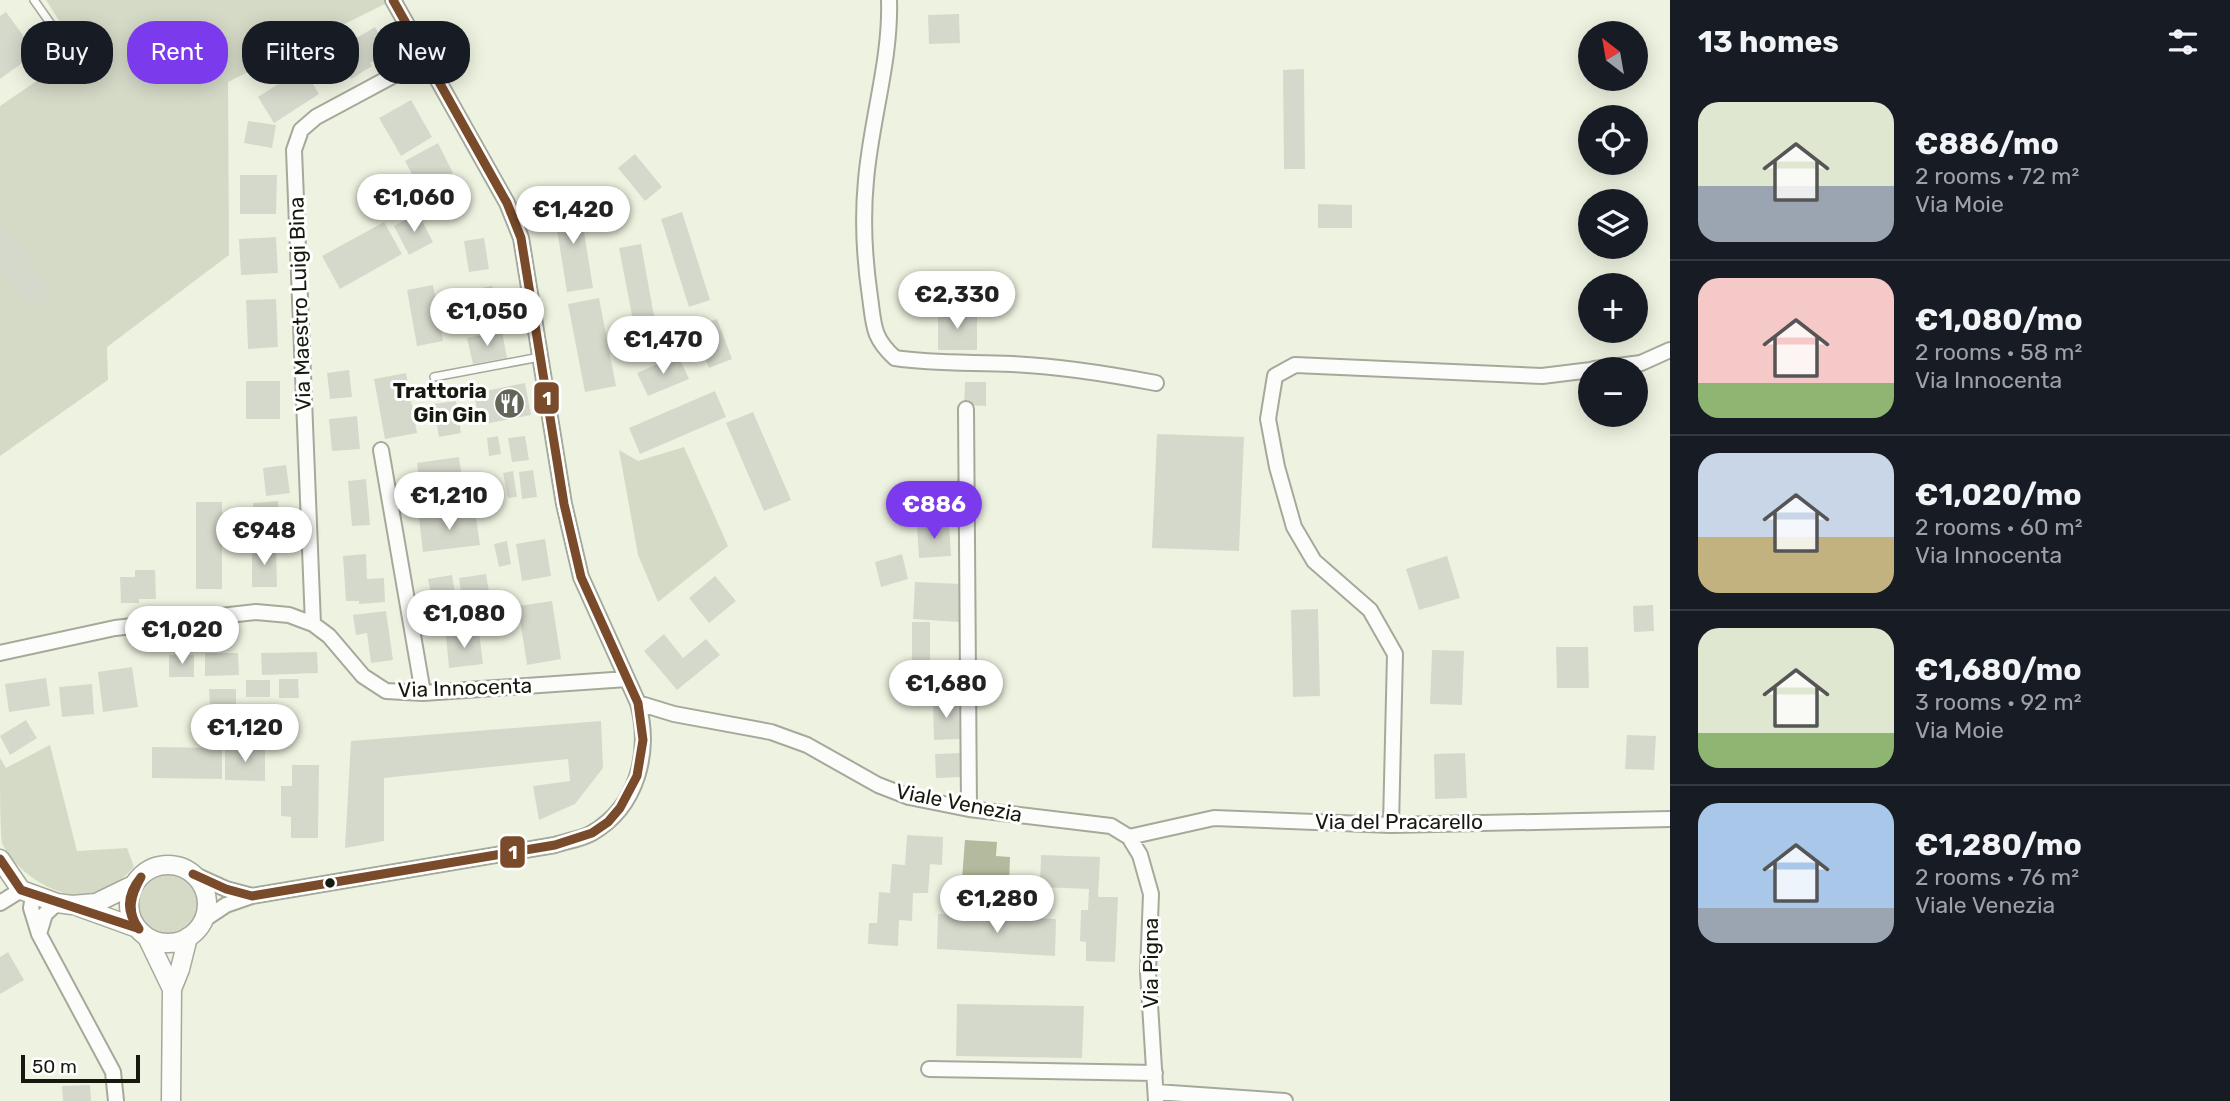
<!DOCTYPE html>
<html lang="en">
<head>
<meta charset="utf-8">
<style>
	body { margin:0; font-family:Rubik,sans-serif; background:#242831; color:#f1f3f6; height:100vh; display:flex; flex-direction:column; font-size:26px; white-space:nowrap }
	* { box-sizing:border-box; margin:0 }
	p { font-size:23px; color:#9ea1a6 }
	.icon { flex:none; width:38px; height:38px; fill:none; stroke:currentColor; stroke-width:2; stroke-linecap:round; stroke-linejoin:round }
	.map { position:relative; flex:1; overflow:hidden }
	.panel { display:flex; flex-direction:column; background:#171b24; width:560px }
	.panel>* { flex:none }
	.top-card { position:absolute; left:21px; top:21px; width:665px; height:63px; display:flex; gap:14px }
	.needle { width:46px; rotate:329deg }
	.buttons { position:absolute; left:1578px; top:21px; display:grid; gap:14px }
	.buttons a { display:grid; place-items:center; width:70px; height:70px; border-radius:50%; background:#171b24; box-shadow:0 4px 18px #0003; font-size:35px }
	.scale { position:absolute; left:21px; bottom:18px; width:119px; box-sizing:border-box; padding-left:7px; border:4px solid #16190d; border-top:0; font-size:19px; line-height:24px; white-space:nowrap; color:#16190d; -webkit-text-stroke:5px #fff; paint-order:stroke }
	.price { position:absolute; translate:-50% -60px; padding:0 16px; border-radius:24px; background:#fff; color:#222; font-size:23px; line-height:46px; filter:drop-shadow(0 2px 4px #0008) }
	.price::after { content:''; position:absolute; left:50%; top:42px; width:21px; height:16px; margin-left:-10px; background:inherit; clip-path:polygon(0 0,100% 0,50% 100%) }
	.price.current { background:#7c3aed; color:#fff }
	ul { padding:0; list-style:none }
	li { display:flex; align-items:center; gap:21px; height:175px; padding:0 28px }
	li+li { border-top:2px solid #363941 }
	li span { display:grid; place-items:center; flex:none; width:196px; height:140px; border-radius:21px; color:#555 }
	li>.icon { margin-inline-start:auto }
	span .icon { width:84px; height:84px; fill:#fffc; stroke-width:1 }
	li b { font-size:30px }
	h2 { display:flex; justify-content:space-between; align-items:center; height:84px; padding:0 28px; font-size:30px }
	.chip { padding:0 24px; border-radius:28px; background:#171b24; box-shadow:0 4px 18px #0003; font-size:24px; line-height:63px }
	.chip.current { background:#7c3aed; color:#fff }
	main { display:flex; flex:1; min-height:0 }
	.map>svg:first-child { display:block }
	.green { fill:#d5dac7 }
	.water { fill:#b3ba9e }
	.building { fill:#d5d9cb }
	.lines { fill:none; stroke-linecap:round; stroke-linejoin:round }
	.service-casing { stroke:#a5a99b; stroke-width:10 }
	.minor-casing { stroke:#a5a99b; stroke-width:18 }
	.tertiary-casing { stroke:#a5a99b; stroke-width:21 }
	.service { stroke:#fcfdfa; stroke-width:7 }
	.minor { stroke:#fcfdfa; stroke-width:14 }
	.tertiary { stroke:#fcfdfa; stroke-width:18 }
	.bus-1-casing { stroke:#fff; stroke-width:14 }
	.bus-1 { stroke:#7a4b2a; stroke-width:9 }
	.bus-dot { fill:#16190d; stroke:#fff; stroke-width:2.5 }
	.labels { text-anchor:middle; stroke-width:6; stroke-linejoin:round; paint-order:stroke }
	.street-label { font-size:21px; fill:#16190d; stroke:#fff }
	.poi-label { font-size:21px; font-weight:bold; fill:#16190d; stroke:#fff; text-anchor:end }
	.line-badge { stroke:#fff; stroke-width:2.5 }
	.badge-label { font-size:19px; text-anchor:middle; font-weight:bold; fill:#fff }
</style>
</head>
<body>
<main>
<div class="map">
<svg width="1670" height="1101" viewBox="0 0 1670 1101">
	<rect width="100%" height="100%" fill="#eef3e1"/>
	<!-- green -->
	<path class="green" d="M 46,0 L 393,0 L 228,82 L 229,255 L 107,347 L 108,380 L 0,456 L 0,106 L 79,52 Z
		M 684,447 L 728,546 L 658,602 L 638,555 L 619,450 L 638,461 Z
		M 50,745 L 77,851 L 127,848 L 134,867 C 122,879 112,889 95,894 C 62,903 15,873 2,843 C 0,831 0,775 0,758 L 6,768 Z
		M139 906a32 32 0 1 1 64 0a32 32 0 1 1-64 0Z"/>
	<!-- water -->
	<path class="water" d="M 965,840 L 997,842 L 996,856 L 1010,857 L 1009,883 L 962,879 Z"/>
	<!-- building -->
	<path class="building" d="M 6,12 L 36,53 L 0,79 L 0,16 Z
		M 959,14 L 960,43 L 929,44 L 928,15 Z
		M 375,27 L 389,51 L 370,63 L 372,66 L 351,79 L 337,55 L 355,44 L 353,40 Z
		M 303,68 L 319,94 L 274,123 L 258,97 Z
		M 1304,69 L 1305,169 L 1284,169 L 1283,70 Z
		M 411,100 L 432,137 L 401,156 L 379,118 Z
		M 248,121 L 276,125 L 272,148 L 244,143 Z
		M 438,143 L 453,173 L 421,191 L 405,161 Z
		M 635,154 L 662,187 L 645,201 L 618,168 Z
		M 240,175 L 277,175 L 276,214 L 240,214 Z
		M 457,179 L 470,206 L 444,219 L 430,193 Z
		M 579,200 L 593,288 L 567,292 L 553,205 Z
		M 1318,204 L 1352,205 L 1352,228 L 1318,228 Z
		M 682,212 L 710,300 L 689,307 L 661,219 Z
		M 418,213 L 433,242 L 409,255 L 394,226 Z
		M 0,221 L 52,293 L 30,309 L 0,266 Z
		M 384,222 L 402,254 L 340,289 L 322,256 Z
		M 276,237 L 278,273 L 241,275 L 239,239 Z
		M 484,238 L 489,269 L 469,272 L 464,241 Z
		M 641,244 L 656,327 L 635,331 L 619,248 Z
		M 433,285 L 443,341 L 417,346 L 407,290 Z
		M 492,286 L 499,324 L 479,328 L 472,290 Z
		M 466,296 L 470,312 L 457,315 L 453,298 Z
		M 599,298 L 616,386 L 585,392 L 568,304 Z
		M 276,299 L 278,347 L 248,349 L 246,300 Z
		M 938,311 L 977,312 L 977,350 L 938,350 Z
		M 717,319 L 732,359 L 709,368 L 693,328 Z
		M 502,331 L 507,358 L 473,364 L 467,338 Z
		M 678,355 L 689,379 L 648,396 L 637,373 Z
		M 349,370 L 352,397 L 330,399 L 327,373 Z
		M 406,373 L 417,433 L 385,439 L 374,379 Z
		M 246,381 L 280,381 L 280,419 L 246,419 Z
		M 965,382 L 986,382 L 986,406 L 964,405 Z
		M 525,383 L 531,415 L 480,425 L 474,393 Z
		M 715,391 L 726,417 L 640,454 L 629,428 Z
		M 456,401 L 461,433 L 439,437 L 433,404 Z
		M 753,412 L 791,500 L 764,511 L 726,423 Z
		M 357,416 L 360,449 L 332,451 L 329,419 Z
		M 1157,434 L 1244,437 L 1239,551 L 1152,548 Z
		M 498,436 L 501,454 L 489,456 L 487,438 Z
		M 525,436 L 529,460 L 512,462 L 508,438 Z
		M 459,457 L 463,485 L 421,491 L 417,463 Z
		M 286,465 L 290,493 L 266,496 L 263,468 Z
		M 533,470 L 537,497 L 522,499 L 519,472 Z
		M 513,471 L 517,497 L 508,498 L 503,473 Z
		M 366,479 L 370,525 L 352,526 L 348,481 Z
		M 278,501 L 279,523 L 255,525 L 253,503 Z
		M 196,502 L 222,502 L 222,589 L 196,589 Z
		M 475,511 L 480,545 L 423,552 L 419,518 Z
		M 949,524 L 951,556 L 919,558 L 917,527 Z
		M 545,539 L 551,576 L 522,581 L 516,544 Z
		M 507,541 L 511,564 L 499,567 L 494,544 Z
		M 252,547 L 276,547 L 277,587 L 252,587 Z
		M 366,554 L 367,579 L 384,578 L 385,602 L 359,604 L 359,601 L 346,601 L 343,556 Z
		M 902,554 L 908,579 L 881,587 L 875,562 Z
		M 1447,556 L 1460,598 L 1419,610 L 1406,569 Z
		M 135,570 L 155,570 L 156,599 L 139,599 L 139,603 L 121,603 L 120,577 L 135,577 Z
		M 486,574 L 491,604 L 463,608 L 459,578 Z
		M 452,575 L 457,605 L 434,610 L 428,579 Z
		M 715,576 L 736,601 L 709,623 L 689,598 Z
		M 915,582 L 961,584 L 959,622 L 913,619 Z
		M 552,601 L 561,659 L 527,665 L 518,606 Z
		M 1653,605 L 1654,631 L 1634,632 L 1633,606 Z
		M 1318,609 L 1320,696 L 1293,697 L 1291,610 Z
		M 386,611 L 393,660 L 371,663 L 367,633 L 356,635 L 353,615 Z
		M 912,622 L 930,622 L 930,681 L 912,681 Z
		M 479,632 L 483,664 L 449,668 L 446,636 Z
		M 664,634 L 683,658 L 706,639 L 720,655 L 677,690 L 644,651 Z
		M 1556,647 L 1588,647 L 1589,688 L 1557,688 Z
		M 1432,650 L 1464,651 L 1462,705 L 1430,704 Z
		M 317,652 L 318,673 L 262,675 L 261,653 Z
		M 205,653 L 238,653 L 239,675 L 205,676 Z
		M 169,655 L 194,655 L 194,677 L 169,677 Z
		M 132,667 L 138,707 L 103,712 L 98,672 Z
		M 46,678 L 50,706 L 9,712 L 5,684 Z
		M 279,679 L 298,679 L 299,698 L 279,698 Z
		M 246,680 L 270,680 L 270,697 L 246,697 Z
		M 92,684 L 94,714 L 62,717 L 59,687 Z
		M 209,689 L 236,689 L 236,707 L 210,707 Z
		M 933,701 L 959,701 L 960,739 L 934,740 Z
		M 26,720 L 37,738 L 10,755 L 0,736 Z
		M 601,721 L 603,768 L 575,804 L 539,820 L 533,786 L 570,781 L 568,759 L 384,778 L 384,841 L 345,848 L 351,741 Z
		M 1627,735 L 1656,736 L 1654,770 L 1625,769 Z
		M 152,747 L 222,748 L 222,779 L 152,778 Z
		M 225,748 L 265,748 L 265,781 L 225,780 Z
		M 960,753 L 960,777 L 936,778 L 935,754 Z
		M 1465,753 L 1467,798 L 1435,799 L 1434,754 Z
		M 292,765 L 319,765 L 318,838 L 291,838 L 291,817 L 281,816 L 281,786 L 292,786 Z
		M 907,835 L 943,837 L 942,865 L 930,864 L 928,893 L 913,893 L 912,921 L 899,920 L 898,946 L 868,944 L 869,923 L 877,923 L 879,892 L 890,893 L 892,864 L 905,865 Z
		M 1041,855 L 1100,857 L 1098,897 L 1118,897 L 1115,962 L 1086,961 L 1086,942 L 1080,941 L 1081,910 L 1088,910 L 1089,889 L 1040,887 Z
		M 938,914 L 1056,919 L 1055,956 L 937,949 Z
		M 8,952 L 24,980 L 0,994 L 0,957 Z
		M 957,1004 L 1084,1006 L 1082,1058 L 956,1056 Z
		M 90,1085 L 91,1101 L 63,1101 L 62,1086 Z"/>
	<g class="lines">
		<defs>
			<path id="service" d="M 34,0 L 65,44
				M 434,377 L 540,357"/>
			<path id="minor" d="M 889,0 C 891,60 871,120 866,180 C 862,221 864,256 870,297 C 874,325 872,337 895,358 C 934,364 973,362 1012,364 C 1060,366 1109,374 1156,383
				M 1594,369 L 1641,363 L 1670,350
				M 966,409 L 969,809
				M 381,450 L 423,693
				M 313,624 L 294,150 L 301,130 L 316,117 L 426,58
				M 0,653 L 115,628 L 256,612 L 289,615 L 313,624 L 329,636 L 363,676 L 386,691 L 423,693 L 627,679
				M 638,703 L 674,714 L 771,732 L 807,745 L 878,785 L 909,797 L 969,809 L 1111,826 L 1129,837 L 1140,855 L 1151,894 L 1148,972 L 1156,1101
				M 1391,825 L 1395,654 L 1370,610 L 1314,561 L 1294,527 L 1277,467 L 1268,419 L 1275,376 L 1295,365 L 1542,376 L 1591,370
				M 1129,837 L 1214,818 L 1391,825 L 1670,819
				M 193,874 L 226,889 L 252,896
				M 33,895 L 31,908 L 39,934 L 113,1072 L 116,1101
				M 0,903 L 21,890
				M 202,921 L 226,905 L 252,896 L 555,845 C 567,841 582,839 592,833 C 638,806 651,752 638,703 L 581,577 L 564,504 L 521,238 L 507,203 L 393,0
				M 39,934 L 45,914 L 57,903
				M 929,1069 L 1155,1073
				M 1156,1092 L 1285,1101"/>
			<path id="tertiary" d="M 0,859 L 21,890 L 57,903 L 72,905 L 96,903 L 133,885
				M129 904a39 39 0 1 1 78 0a39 39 0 1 1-78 0Z
				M 79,907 L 137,928
				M 147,937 L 172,989
				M 171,1101 L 172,989 L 180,969 L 188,937"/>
		</defs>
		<!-- service casing -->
		<use href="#service" class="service-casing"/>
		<!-- minor casing -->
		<use href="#minor" class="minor-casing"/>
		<!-- tertiary casing -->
		<use href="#tertiary" class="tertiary-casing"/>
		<!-- service -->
		<use href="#service" class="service"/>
		<!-- minor -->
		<use href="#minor" class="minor"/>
		<!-- tertiary -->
		<use href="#tertiary" class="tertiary"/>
		<defs>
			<path id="bus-1" d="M 0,859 L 21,890 L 137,928
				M 193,874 L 226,889 L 252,896 L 555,845 L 592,833 L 608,822 L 620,808 L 637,776 L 643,740 L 638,703 L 581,577 L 564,504 L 521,238 L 507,203 L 393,0
				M 139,929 C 125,911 127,894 141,877
				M 139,929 C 126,911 131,895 141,877"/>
		</defs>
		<!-- bus-1 casing -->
		<use href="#bus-1" class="bus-1-casing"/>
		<!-- bus-1 -->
		<use href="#bus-1" class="bus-1"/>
	</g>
	<!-- icons -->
	<defs>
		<symbol id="restaurant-disc" viewBox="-11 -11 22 22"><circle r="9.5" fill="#626557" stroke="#fff"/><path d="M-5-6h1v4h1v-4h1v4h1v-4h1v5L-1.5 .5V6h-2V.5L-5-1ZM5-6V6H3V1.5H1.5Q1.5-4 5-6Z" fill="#fff"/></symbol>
	</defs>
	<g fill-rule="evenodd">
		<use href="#restaurant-disc" x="492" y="386" width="35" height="35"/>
	</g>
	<!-- markers -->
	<circle class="bus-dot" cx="330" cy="883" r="6"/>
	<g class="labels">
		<!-- street labels -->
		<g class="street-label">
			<text transform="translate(300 304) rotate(-92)" y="7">Via Maestro Luigi Bina</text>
			<text transform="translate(465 688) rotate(-2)" y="7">Via Innocenta</text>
			<text transform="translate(959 803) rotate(11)" y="7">Viale Venezia</text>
			<text x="1399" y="829">Via del Pracarello</text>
			<text transform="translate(1151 963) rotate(-90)" y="7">Via Pigna</text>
		</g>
		<!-- poi labels -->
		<g class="poi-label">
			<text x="487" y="398">Trattoria<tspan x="487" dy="24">Gin Gin</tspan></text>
		</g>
	</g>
	<g class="line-badge">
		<rect x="533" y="381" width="27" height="34" rx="7" fill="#7a4b2a"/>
		<rect x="499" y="835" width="27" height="34" rx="7" fill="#7a4b2a"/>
	</g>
	<g class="badge-label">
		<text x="547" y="405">1</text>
		<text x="513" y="859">1</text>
	</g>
</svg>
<div class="buttons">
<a><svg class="needle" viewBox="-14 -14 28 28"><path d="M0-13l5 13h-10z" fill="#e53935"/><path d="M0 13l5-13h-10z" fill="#9ea1a6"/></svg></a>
<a><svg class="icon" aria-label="locate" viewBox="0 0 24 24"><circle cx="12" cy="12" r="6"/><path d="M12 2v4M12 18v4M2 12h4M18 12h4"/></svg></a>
<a><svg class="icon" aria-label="layers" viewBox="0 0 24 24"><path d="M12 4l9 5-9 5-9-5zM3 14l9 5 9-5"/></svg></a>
<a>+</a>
<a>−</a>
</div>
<div class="scale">50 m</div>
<b class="price" style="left:414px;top:234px">€1,060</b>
<b class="price" style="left:573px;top:246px">€1,420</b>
<b class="price" style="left:957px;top:331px">€2,330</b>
<b class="price" style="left:487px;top:348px">€1,050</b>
<b class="price" style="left:663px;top:376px">€1,470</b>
<b class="price" style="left:449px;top:532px">€1,210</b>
<b class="price current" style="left:934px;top:541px">€886</b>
<b class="price" style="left:264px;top:567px">€948</b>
<b class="price" style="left:464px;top:650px">€1,080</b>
<b class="price" style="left:182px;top:666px">€1,020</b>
<b class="price" style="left:946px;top:720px">€1,680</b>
<b class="price" style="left:245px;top:764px">€1,120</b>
<b class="price" style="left:997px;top:935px">€1,280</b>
<div class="top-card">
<a class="chip">Buy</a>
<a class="chip current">Rent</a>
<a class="chip">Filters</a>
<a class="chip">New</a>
</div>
</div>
<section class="panel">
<h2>13 homes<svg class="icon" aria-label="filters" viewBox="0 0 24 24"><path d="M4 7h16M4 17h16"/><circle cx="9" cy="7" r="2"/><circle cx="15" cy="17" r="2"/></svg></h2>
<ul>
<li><span style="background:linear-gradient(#dfe7d0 60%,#9aa5b1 0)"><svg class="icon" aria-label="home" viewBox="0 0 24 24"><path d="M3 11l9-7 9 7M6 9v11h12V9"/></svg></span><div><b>€886/mo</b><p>2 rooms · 72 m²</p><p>Via Moie</p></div></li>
<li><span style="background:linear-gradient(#f6c9c9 75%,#8fb573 0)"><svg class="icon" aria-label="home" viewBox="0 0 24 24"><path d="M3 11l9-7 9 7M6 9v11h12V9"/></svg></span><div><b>€1,080/mo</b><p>2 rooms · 58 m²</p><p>Via Innocenta</p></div></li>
<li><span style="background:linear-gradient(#c9d6e8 60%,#c2b280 0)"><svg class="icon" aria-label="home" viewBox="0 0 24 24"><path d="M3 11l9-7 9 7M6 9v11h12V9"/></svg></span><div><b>€1,020/mo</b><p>2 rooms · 60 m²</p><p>Via Innocenta</p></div></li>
<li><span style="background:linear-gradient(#dfe7d0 75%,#8fb573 0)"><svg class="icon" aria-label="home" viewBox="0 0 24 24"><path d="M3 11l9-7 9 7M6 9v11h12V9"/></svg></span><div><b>€1,680/mo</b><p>3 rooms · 92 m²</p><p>Via Moie</p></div></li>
<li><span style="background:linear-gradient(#a9c7e8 75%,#9aa5b1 0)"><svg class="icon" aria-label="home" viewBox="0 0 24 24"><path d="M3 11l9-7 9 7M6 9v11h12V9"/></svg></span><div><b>€1,280/mo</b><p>2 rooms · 76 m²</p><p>Viale Venezia</p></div></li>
</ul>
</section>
</main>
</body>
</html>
